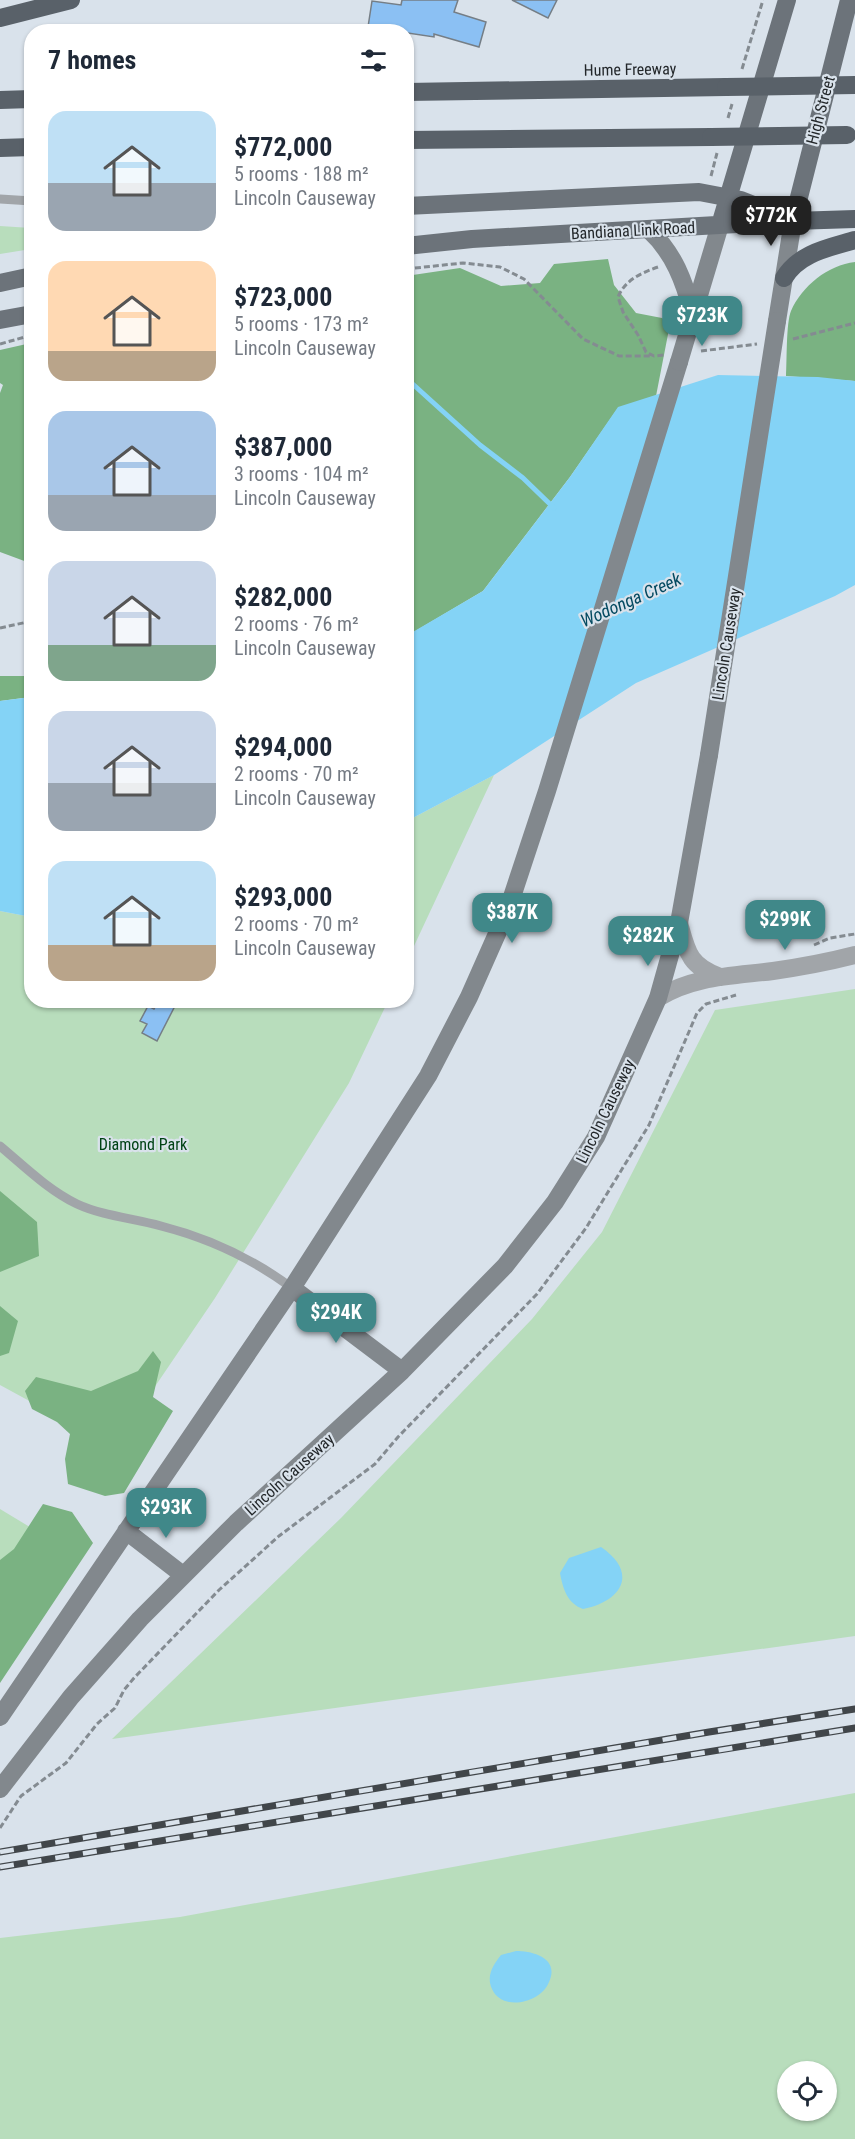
<!DOCTYPE html>
<html lang="en">
<head>
<meta charset="utf-8">
<style>
	body { margin:0; font-family:"Roboto Condensed",sans-serif; background:#f2f2f3; color:#1f2937; height:100vh; display:flex; flex-direction:column; font-size:22px; white-space:nowrap }
	* { box-sizing:border-box; margin:0 }
	p { font-size:20px; color:#747a83 }
	.icon { flex:none; width:33px; height:33px; fill:none; stroke:currentColor; stroke-width:2; stroke-linecap:round; stroke-linejoin:round }
	.map { position:relative; flex:1; overflow:hidden }
	.side { position:absolute; left:24px; top:24px; width:390px; height:984px; display:flex; flex-direction:column; background:#fff; border-radius:24px; box-shadow:0 2px 4px #0004 }
	.side>* { flex:none }
	.fabs { position:absolute; left:777px; top:2061px; display:grid; gap:12px }
	.fabs a { display:grid; place-items:center; width:60px; height:60px; border-radius:50%; background:#fff; box-shadow:0 2px 4px #0004; font-size:30px }
	.price { position:absolute; translate:-50% -51px; padding:0 14px; border-radius:12px; background:#408889; color:#fff; font-size:20px; line-height:39px; filter:drop-shadow(0 2px 3px #0008) }
	.price::after { content:''; position:absolute; left:50%; top:36px; width:18px; height:14px; margin-left:-9px; background:inherit; clip-path:polygon(0 0,100% 0,50% 100%) }
	.price.on { background:#222; color:#fff }
	ul { padding:0; list-style:none }
	li { display:flex; align-items:center; gap:18px; height:150px; padding:0 24px }
	li span { display:grid; place-items:center; flex:none; width:168px; height:120px; border-radius:18px; color:#555 }
	li>.icon { margin-inline-start:auto }
	span .icon { width:72px; height:72px; fill:#fffc; stroke-width:1 }
	li b { font-size:26px }
	h2 { display:flex; justify-content:space-between; align-items:center; height:72px; padding:0 24px; font-size:26px }
	.map>svg:first-child { display:block }
	.green { fill:#b8ddbc; fill-rule:evenodd }
	.forest { fill:#7ab282 }
	.water { fill:#84d3f6 }
	.lines { fill:none; stroke-linecap:round; stroke-linejoin:round }
	.stream { stroke:#84d3f6; stroke-width:5 }
	.building { fill:#8bc0f3; stroke:#757e86; stroke-width:1.5 }
	.path { stroke:#848b91; stroke-width:3; stroke-dasharray:6 3; stroke-linecap:butt }
	.service { stroke:#a1a5a9; stroke-width:9 }
	.minor { stroke:#a1a5a9; stroke-width:18 }
	.secondary { stroke:#82888d; stroke-width:18 }
	.primary { stroke:#6c737a; stroke-width:18 }
	.motorway { stroke:#596169; stroke-width:18 }
	.rail-casing { stroke:#41464a; stroke-width:7 }
	.rail { stroke:#d9e2eb; stroke-width:4.5; stroke-dasharray:14; stroke-linecap:butt }
	.secondary-bridge { stroke:#82888d; stroke-width:18 }
	.motorway-bridge { stroke:#596169; stroke-width:18 }
	.labels { text-anchor:middle; stroke-width:4.5; stroke-linejoin:round; paint-order:stroke }
	.street-label { font-size:16px; fill:#23272a; stroke:#d9e2eb }
	.park-label { font-size:16px; fill:#004315; stroke:#d9e2eb }
	.water-label { font-size:18px; font-style:italic; fill:#034960; stroke:#d9e2eb }
</style>
</head>
<body>
<div class="map">
<svg width="855" height="2139" viewBox="0 0 855 2139">
	<rect width="100%" height="100%" fill="#d9e2eb"/>
	<!-- green -->
	<path class="green" d="M 0,226 L 31,228 L 31,249 L 0,254 Z
		M 494,775 L 407,961 L 407,821 Z
		M 0,911 L 31,917 L 32,1000 L 388,1001 L 349,1083 L 215,1298 L 114,1447 L 0,1385 Z
		M 855,989 L 855,1636 L 112,1739 L 341,1518 L 532,1319 L 602,1232 L 715,1010 Z
		M 0,1509 L 53,1541 L 0,1624 Z
		M 855,1793 L 855,2139 L 0,2139 L 0,1938 L 180,1917 ZM 788,2072 L 826,2072 L 826,2110 L 788,2110 Z"/>
	<!-- forest -->
	<path class="forest" d="M 608,259 L 614,285 L 636,313 L 662,318 L 670,324 L 656,396 L 618,408 L 570,477 L 483,591 L 407,636 L 406,276 L 460,268 L 501,286 L 540,283 L 554,264 Z
		M 855,262 L 855,381 L 786,376 C 787,361 786,323 791,311 C 802,286 828,265 855,262 Z
		M 31,343 L 32,343 L 31,567 L 27,562 L 0,552 L 0,393 L 3,385 L 0,383 L 0,350 Z
		M 0,676 L 31,676 L 31,697 L 0,701 Z
		M 0,1191 L 37,1222 L 39,1256 L 0,1272 Z
		M 0,1306 L 18,1321 L 9,1353 L 0,1356 Z
		M 153,1351 L 161,1362 L 153,1397 L 173,1411 L 124,1493 L 105,1496 L 68,1484 L 65,1459 L 70,1434 L 57,1422 L 32,1409 L 25,1391 L 36,1377 L 91,1391 L 138,1371 Z
		M 43,1504 L 72,1512 L 93,1543 L 0,1683 L 0,1560 L 14,1549 Z"/>
	<!-- water -->
	<path class="water" d="M 718,375 L 818,377 L 855,381 L 855,585 L 835,596 L 636,683 L 494,775 L 407,821 L 406,636 L 483,591 L 570,477 L 618,407 Z
		M 31,697 L 32,697 L 31,917 L 0,911 L 0,701 Z
		M 601,1547 C 639,1573 622,1601 583,1609 C 567,1603 563,1589 560,1573 L 569,1558 Z
		M 516,1951 C 533,1951 560,1958 549,1982 C 541,2003 502,2012 492,1989 C 486,1976 493,1965 501,1955 Z"/>
	<g class="lines">
		<!-- stream -->
		<path class="stream" d="M 406,378 L 480,445 L 523,478 L 554,508"/>
	</g>
	<!-- building -->
	<path class="building" d="M 402,0 L 458,0 L 454,12 L 486,22 L 479,47 L 434,34 L 434,37 L 368,27 L 372,1 L 401,5 Z
		M 512,0 L 557,0 L 548,18 Z
		M 159,1000 L 178,1000 L 157,1041 L 142,1033 L 147,1024 L 140,1021 L 148,1006 L 154,1009 Z"/>
	<g class="lines">
		<!-- path -->
		<path class="path" d="M 742,69 L 763,0
			M 728,118 L 732,104
			M 711,176 L 717,153
			M 658,267 C 641,273 625,280 618,297 L 623,312 L 638,335 L 646,352 L 654,356 L 664,355
			M 406,269 L 463,263 L 500,267 L 524,279 L 583,339 L 619,356 L 652,356
			M 793,339 L 855,323
			M 0,344 L 32,335
			M 701,351 L 757,344
			M 0,628 L 32,621
			M 814,945 L 830,938 L 855,934
			M 0,1828 L 21,1796 L 66,1763 L 97,1724 L 115,1708 L 124,1690 L 134,1678 L 219,1590 L 279,1536 L 375,1464 L 398,1437 L 537,1294 L 586,1228 L 649,1125 L 697,1013 L 706,1004 L 736,995"/>
		<!-- service -->
		<path class="service" d="M 0,199 L 32,201
			M 0,1146 C 24,1166 48,1190 77,1204 C 103,1216 132,1218 161,1226 C 208,1238 253,1259 292,1288"/>
		<!-- minor -->
		<path class="minor" d="M 679,923 C 687,952 689,966 720,977
			M 658,998 C 693,976 733,976 773,971 C 801,967 828,962 855,955"/>
		<!-- secondary -->
		<path class="secondary" d="M 649,230 C 674,253 684,281 693,314
			M 777,321 L 793,221
			M 691,322 L 720,225
			M 292,1288 L 402,1371
			M 126,1531 L 183,1575
			M 0,1717 L 292,1288 L 428,1076 L 469,997 L 508,909 L 547,791 L 679,362
			M 0,1789 L 71,1697 L 140,1619 L 236,1523 L 402,1371 L 505,1266 L 555,1202 L 596,1137 L 658,998 L 679,923 L 709,755"/>
		<!-- primary -->
		<path class="primary" d="M 406,206 L 699,192 L 741,200 L 793,221
			M 793,221 L 849,0
			M 720,225 L 787,0
			M 406,246 L 472,239 L 788,221
			M 0,283 L 32,276
			M 0,320 L 32,314"/>
		<!-- motorway -->
		<path class="motorway" d="M 0,18 L 71,0
			M 406,92 L 726,87
			M 0,100 L 32,99
			M 406,140 L 711,137
			M 0,148 L 32,147
			M 793,221 L 855,219
			M 784,278 C 799,253 828,248 855,240"/>
		<defs>
			<path id="rail" d="M 0,1852 L 709,1732 L 855,1709
				M 0,1867 L 855,1728"/>
		</defs>
		<!-- rail casing -->
		<use href="#rail" class="rail-casing"/>
		<!-- rail -->
		<use href="#rail" class="rail"/>
		<!-- secondary-bridge -->
		<path class="secondary-bridge" d="M 679,362 L 691,322
			M 709,755 L 777,321"/>
		<!-- motorway-bridge -->
		<path class="motorway-bridge" d="M 726,87 L 855,85
			M 711,137 L 847,135"/>
	</g>
	<g class="labels">
		<!-- street labels -->
		<g class="street-label">
			<text transform="translate(630 69) rotate(-1)" y="6">Hume Freeway</text>
			<text transform="translate(820 110) rotate(-75)" y="6">High Street</text>
			<text transform="translate(633 230) rotate(-3)" y="6">Bandiana Link Road</text>
			<text transform="translate(726 644) rotate(-81)" y="6">Lincoln Causeway</text>
			<text transform="translate(605 1111) rotate(-64)" y="6">Lincoln Causeway</text>
			<text transform="translate(289 1474) rotate(-42)" y="6">Lincoln Causeway</text>
		</g>
		<!-- park labels -->
		<g class="park-label">
			<text x="143" y="1150">Diamond Park</text>
		</g>
		<!-- water labels -->
		<g class="water-label">
			<text transform="translate(631 600) rotate(-24)" y="6">Wodonga Creek</text>
		</g>
	</g>
</svg>
<div class="fabs">
<a><svg class="icon" aria-label="locate" viewBox="0 0 24 24"><circle cx="12" cy="12" r="6"/><path d="M12 2v4M12 18v4M2 12h4M18 12h4"/></svg></a>
</div>
<b class="price on" style="left:771px;top:247px">$772K</b>
<b class="price" style="left:702px;top:347px">$723K</b>
<b class="price" style="left:512px;top:944px">$387K</b>
<b class="price" style="left:785px;top:951px">$299K</b>
<b class="price" style="left:648px;top:967px">$282K</b>
<b class="price" style="left:336px;top:1344px">$294K</b>
<b class="price" style="left:166px;top:1539px">$293K</b>
<section class="side">
<h2>7 homes<svg class="icon" aria-label="filters" viewBox="0 0 24 24"><path d="M4 7h16M4 17h16"/><circle cx="9" cy="7" r="2"/><circle cx="15" cy="17" r="2"/></svg></h2>
<ul>
<li><span style="background:linear-gradient(#bfe0f5 60%,#9aa5b1 0)"><svg class="icon" aria-label="home" viewBox="0 0 24 24"><path d="M3 11l9-7 9 7M6 9v11h12V9"/></svg></span><div><b>$772,000</b><p>5 rooms · 188 m²</p><p>Lincoln Causeway</p></div></li>
<li><span style="background:linear-gradient(#ffd9b3 75%,#b9a48a 0)"><svg class="icon" aria-label="home" viewBox="0 0 24 24"><path d="M3 11l9-7 9 7M6 9v11h12V9"/></svg></span><div><b>$723,000</b><p>5 rooms · 173 m²</p><p>Lincoln Causeway</p></div></li>
<li><span style="background:linear-gradient(#a9c7e8 70%,#9aa5b1 0)"><svg class="icon" aria-label="home" viewBox="0 0 24 24"><path d="M3 11l9-7 9 7M6 9v11h12V9"/></svg></span><div><b>$387,000</b><p>3 rooms · 104 m²</p><p>Lincoln Causeway</p></div></li>
<li><span style="background:linear-gradient(#c9d6e8 70%,#7fa58c 0)"><svg class="icon" aria-label="home" viewBox="0 0 24 24"><path d="M3 11l9-7 9 7M6 9v11h12V9"/></svg></span><div><b>$282,000</b><p>2 rooms · 76 m²</p><p>Lincoln Causeway</p></div></li>
<li><span style="background:linear-gradient(#c9d6e8 60%,#9aa5b1 0)"><svg class="icon" aria-label="home" viewBox="0 0 24 24"><path d="M3 11l9-7 9 7M6 9v11h12V9"/></svg></span><div><b>$294,000</b><p>2 rooms · 70 m²</p><p>Lincoln Causeway</p></div></li>
<li><span style="background:linear-gradient(#bfe0f5 70%,#b9a48a 0)"><svg class="icon" aria-label="home" viewBox="0 0 24 24"><path d="M3 11l9-7 9 7M6 9v11h12V9"/></svg></span><div><b>$293,000</b><p>2 rooms · 70 m²</p><p>Lincoln Causeway</p></div></li>
</ul>
</section>
</div>
</body>
</html>
